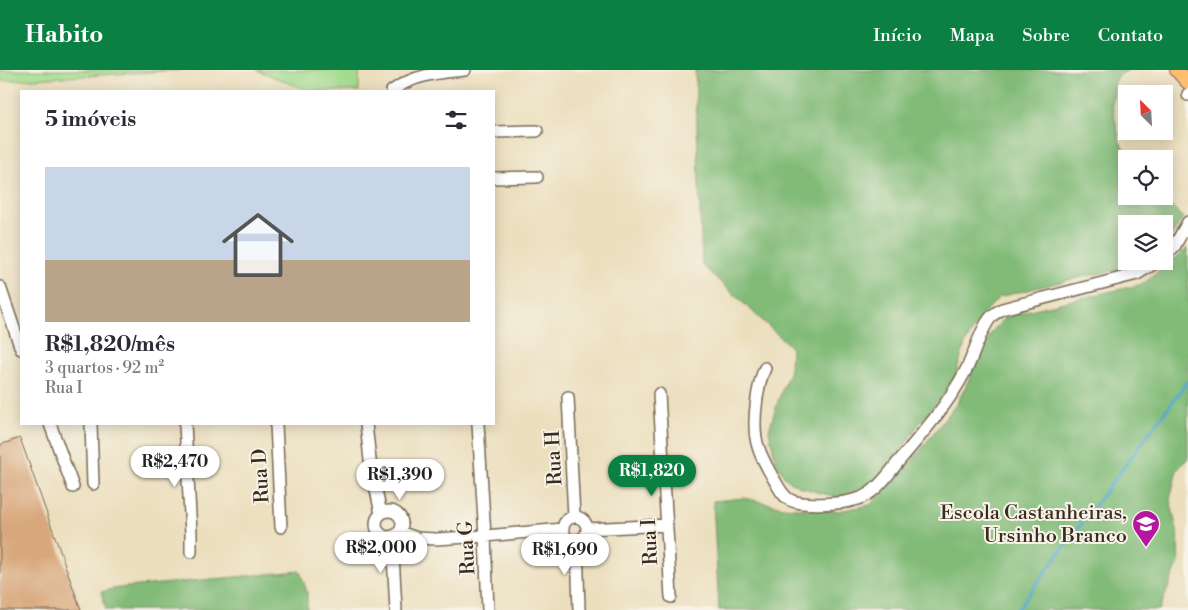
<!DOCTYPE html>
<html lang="pt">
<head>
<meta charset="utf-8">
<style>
	body { margin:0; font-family:"Libre Bodoni",serif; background:#f2f2f3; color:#2b2b33; height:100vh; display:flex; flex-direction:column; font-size:19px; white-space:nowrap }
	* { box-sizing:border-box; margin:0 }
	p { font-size:16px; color:#7c7c81 }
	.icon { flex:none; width:28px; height:28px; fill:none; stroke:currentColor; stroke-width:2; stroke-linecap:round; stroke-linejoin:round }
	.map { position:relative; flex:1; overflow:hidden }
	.sheet { position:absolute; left:20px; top:20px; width:475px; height:335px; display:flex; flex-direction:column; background:#fff; border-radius:0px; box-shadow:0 2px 12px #0003 }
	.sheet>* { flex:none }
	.needle { width:32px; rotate:336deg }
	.tools { position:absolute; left:1118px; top:15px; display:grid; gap:10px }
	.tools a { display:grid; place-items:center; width:55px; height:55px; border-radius:0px; background:#fff; box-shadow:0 2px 12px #0003; font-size:25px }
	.price { position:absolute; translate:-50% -42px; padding:0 11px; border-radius:18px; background:#fff; color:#222; font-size:16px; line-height:32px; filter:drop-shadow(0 1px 2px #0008) }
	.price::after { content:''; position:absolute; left:50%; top:30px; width:15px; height:11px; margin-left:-8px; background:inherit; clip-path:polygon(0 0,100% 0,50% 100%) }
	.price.selected { background:#0b8043; color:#fff }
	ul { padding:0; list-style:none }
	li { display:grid; align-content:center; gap:10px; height:265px; padding:0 25px }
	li+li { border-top:1px solid #e1e1e2 }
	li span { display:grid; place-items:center; height:155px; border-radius:0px; color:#555 }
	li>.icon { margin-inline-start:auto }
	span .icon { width:90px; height:90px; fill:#fffc; stroke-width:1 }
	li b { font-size:21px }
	h2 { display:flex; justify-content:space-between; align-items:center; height:60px; padding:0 25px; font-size:21px }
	header { display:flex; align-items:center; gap:30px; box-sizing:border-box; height:70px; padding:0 25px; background:#0b8043; color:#fff }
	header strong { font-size:24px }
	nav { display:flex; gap:28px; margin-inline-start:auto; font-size:18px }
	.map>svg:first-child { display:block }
	.green { fill:#a3db8d; stroke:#6f8256 }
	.forest { fill:#82bb78; stroke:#5e724b }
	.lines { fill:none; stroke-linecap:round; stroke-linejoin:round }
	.stream { stroke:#4ea7cb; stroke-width:3 }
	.building { fill:#d8a77c }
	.minor-casing { stroke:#796956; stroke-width:14 }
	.major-casing { stroke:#796956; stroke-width:16 }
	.path { stroke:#796956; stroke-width:2; stroke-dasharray:1 4; stroke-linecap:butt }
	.minor { stroke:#fff; stroke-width:11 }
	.major { stroke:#fcbd6f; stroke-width:14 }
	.labels { text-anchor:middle; stroke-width:4; stroke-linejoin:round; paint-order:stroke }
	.street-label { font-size:20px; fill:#3b2a1e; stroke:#f7f3e8 }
	.poi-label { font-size:20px; fill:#3b2a1e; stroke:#f7f3e8; text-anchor:end }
</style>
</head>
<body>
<header>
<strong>Habito</strong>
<nav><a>Início</a><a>Mapa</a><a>Sobre</a><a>Contato</a></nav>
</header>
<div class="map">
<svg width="1188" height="540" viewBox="0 0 1188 540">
	<rect width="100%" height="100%" fill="#f7f3e8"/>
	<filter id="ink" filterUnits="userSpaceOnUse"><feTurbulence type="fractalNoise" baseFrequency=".02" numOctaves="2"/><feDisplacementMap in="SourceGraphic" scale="10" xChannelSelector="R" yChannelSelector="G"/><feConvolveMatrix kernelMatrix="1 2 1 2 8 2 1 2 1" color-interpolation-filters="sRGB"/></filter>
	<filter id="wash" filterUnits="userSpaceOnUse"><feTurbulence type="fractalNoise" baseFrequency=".0096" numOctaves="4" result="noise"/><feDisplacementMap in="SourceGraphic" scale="20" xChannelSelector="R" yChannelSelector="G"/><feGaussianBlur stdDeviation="1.12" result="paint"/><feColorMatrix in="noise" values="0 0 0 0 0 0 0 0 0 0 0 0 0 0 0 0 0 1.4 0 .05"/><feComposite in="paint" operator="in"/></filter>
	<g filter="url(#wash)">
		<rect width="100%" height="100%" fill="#ecdfbe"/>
		<!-- green -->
		<path class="green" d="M 0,0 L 181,0 L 0,11 Z
			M 257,0 L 359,0 L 359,21 L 309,21 Z"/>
		<!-- forest -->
		<path class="forest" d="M 695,0 L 1128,0 L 1116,7 L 1112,35 L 1120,72 L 1129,89 L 1126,89 L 1126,126 L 1161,126 L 1183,147 L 1173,164 L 1164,174 L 1164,154 L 1126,154 L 1126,191 L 1140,191 L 1118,200 L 1077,208 L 999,227 L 981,247 L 965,274 L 953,313 L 921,351 L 902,379 L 873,411 L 861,419 L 840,427 L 820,423 L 800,417 L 786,409 L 775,389 L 769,360 L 777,334 L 790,300 L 791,277 L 702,195 Z
			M 1188,178 L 1188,388 L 1177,400 L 1170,429 L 1177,460 L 1179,492 L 1159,540 L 719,540 L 713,431 L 744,428 L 784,437 L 839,441 L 870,435 L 911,392 L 958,332 L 992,262 L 1004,248 L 1034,239 L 1143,214 Z
			M 300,501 L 307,522 L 307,540 L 106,540 L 101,522 L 117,518 Z"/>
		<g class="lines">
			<!-- stream -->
			<path class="stream" d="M 1017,540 L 1188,311"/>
		</g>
		<g id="blocks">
			<!-- building -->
			<path class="building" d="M 20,368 L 81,540 L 0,540 L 0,375 Z"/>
		</g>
	</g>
	<g filter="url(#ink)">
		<use href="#blocks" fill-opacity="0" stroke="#796956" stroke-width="1"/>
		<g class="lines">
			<defs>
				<path id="minor" d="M 392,21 C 412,5 441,2 465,0
					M 1188,24 L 1188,25
					M 494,62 L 537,61
					M 494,108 L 537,107
					M 1164,186 L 1174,177 L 1188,152
					M 0,217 L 21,279
					M 765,298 C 757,315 753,350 756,368 C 758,382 766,395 772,406 C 777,414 782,426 790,430 C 802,436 842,434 854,430 C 859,429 864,427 868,424 C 880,417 890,402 899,391 C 923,363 949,333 966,300 C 974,285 981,257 992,246 C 995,243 999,241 1002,239 L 1137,204 L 1158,191
					M 659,324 L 671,527
					M 568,327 L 574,447
					M 50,354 L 73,417
					M 91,354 L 93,414
					M 185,354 L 191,463 L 191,482
					M 276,354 L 281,457
					M 366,354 L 370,390 L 381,444
					M 478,354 L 485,466 L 488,540
					M376 454a13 13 0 1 1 26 0a13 13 0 1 1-26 0Z
					M563 459a12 12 0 1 1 24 0a12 12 0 1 1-24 0Z
					M 587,459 L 667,455
					M 399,462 L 417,468 L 436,469 L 485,466 L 563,459
					M 392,466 L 396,540
					M 577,471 L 579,540"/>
				<path id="major" d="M 1177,0 L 1188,12"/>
			</defs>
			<!-- minor casing -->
			<use href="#minor" class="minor-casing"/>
			<!-- major casing -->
			<use href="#major" class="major-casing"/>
			<!-- path -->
			<path class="path" d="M 275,21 L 277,21"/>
			<!-- minor -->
			<use href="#minor" class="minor"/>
			<!-- major -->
			<use href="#major" class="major"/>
		</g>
	</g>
	<!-- icons -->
	<defs>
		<symbol id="school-pin" viewBox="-11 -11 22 30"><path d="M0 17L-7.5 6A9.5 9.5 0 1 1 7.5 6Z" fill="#b5179e" stroke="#f7f3e8"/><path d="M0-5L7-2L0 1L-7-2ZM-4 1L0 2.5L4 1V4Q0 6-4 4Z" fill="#fff"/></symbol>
	</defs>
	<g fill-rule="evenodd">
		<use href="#school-pin" x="1130" y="438" width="32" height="43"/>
	</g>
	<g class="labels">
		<!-- street labels -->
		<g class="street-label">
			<text transform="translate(553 388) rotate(-93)" y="7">Rua H</text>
			<text transform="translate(260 406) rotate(-93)" y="7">Rua D</text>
			<text transform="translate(649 472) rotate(-93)" y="7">Rua I</text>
			<text transform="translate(466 478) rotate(-93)" y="7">Rua G</text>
		</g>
		<!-- poi labels -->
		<g class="poi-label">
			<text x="1127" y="449">Escola Castanheiras,<tspan x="1127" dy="23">Ursinho Branco</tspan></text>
		</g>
	</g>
</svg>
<div class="tools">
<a><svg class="needle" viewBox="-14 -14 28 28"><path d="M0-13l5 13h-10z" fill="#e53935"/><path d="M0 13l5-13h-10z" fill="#7c7c81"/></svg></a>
<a><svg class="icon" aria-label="locate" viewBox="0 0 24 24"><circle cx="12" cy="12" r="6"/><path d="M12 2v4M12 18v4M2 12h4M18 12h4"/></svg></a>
<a><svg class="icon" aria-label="layers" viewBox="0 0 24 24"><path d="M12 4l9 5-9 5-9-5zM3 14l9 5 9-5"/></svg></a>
</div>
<b class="price" style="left:175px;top:418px">R$2,470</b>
<b class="price selected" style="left:652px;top:427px">R$1,820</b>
<b class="price" style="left:400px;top:431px">R$1,390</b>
<b class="price" style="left:381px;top:504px">R$2,000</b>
<b class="price" style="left:565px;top:506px">R$1,690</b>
<section class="sheet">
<h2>5 imóveis<svg class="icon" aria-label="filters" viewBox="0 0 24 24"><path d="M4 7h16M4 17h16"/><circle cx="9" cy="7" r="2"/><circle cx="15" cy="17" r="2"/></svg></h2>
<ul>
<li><span style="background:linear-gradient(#c9d6e8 60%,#b9a48a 0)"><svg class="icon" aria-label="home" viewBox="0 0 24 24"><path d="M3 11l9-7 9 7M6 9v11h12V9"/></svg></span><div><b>R$1,820/mês</b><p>3 quartos · 92 m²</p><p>Rua I</p></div></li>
</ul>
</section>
</div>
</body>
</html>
